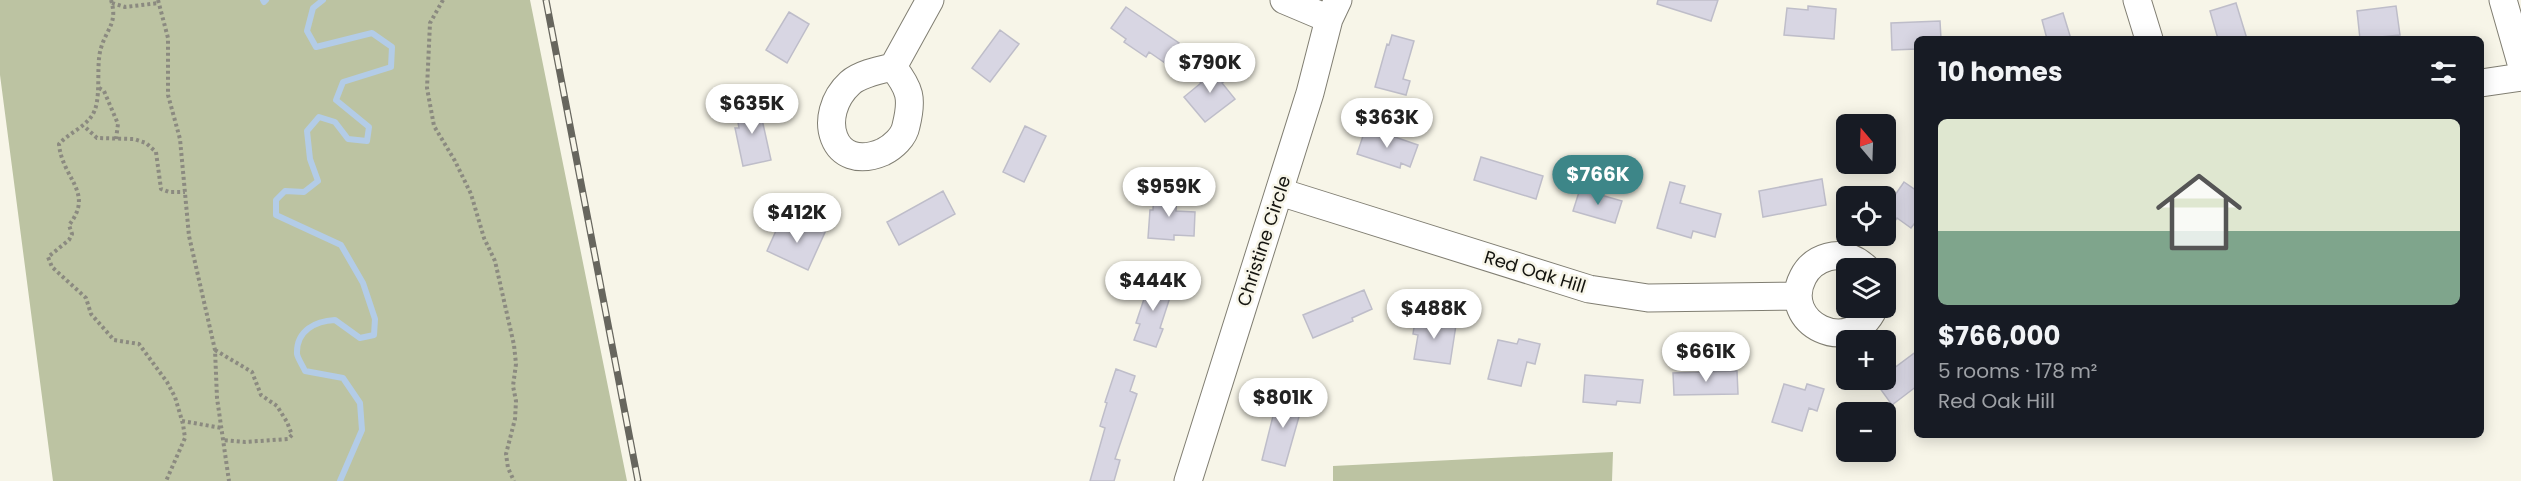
<!DOCTYPE html>
<html lang="en">
<head>
<meta charset="utf-8">
<style>
	body { margin:0; font-family:Poppins,sans-serif; background:#20242c; color:#f1f3f6; height:100vh; display:flex; flex-direction:column; font-size:22px; white-space:nowrap }
	* { box-sizing:border-box; margin:0 }
	p { font-size:20px; color:#9ea1a6 }
	.icon { flex:none; width:33px; height:33px; fill:none; stroke:currentColor; stroke-width:2; stroke-linecap:round; stroke-linejoin:round }
	.map { position:relative; flex:1; overflow:hidden }
	.sheet { position:absolute; left:1914px; top:36px; width:570px; height:402px; display:flex; flex-direction:column; background:#171b24; border-radius:9px; box-shadow:0 3px 15px #0003 }
	.sheet>* { flex:none }
	.needle { width:39px; rotate:341deg }
	.buttons { position:absolute; left:1836px; top:114px; display:grid; gap:12px }
	.buttons a { display:grid; place-items:center; width:60px; height:60px; border-radius:9px; background:#171b24; box-shadow:0 3px 15px #0003; font-size:30px }
	.price { position:absolute; translate:-50% -51px; padding:0 14px; border-radius:21px; background:#fff; color:#222; font-size:20px; line-height:39px; filter:drop-shadow(0 2px 3px #0008) }
	.price::after { content:''; position:absolute; left:50%; top:36px; width:18px; height:14px; margin-left:-9px; background:inherit; clip-path:polygon(0 0,100% 0,50% 100%) }
	.price.selected { background:#3d8688; color:#fff }
	ul { padding:0; list-style:none }
	li { display:grid; align-content:center; gap:12px; height:318px; padding:0 24px }
	li+li { border-top:2px solid #363941 }
	li span { display:grid; place-items:center; height:186px; border-radius:9px; color:#555 }
	li>.icon { margin-inline-start:auto }
	span .icon { width:108px; height:108px; fill:#fffc; stroke-width:1 }
	li b { font-size:26px }
	h2 { display:flex; justify-content:space-between; align-items:center; height:72px; padding:0 24px; font-size:26px }
	.map>svg:first-child { display:block }
	.forest { fill:#bcc3a2 }
	.lines { fill:none; stroke-linecap:round; stroke-linejoin:round }
	.stream { stroke:#b3cce7; stroke-width:6 }
	.building { fill:#d8d6e3; stroke:#bebdc9; stroke-width:1.5 }
	.minor-casing { stroke:#807e72; stroke-width:29 }
	.path { stroke:#8b8a80; stroke-width:4; stroke-dasharray:3 3; stroke-linecap:butt }
	.minor { stroke:#fff; stroke-width:27 }
	.rail-casing { stroke:#67665e; stroke-width:7 }
	.rail { stroke:#f7f5e8; stroke-width:4.5; stroke-dasharray:14; stroke-linecap:butt }
	.labels { text-anchor:middle; stroke-width:5; stroke-linejoin:round; paint-order:stroke }
	.street-label { font-size:18px; fill:#14140f; stroke:#f7f5e8 }
</style>
</head>
<body>
<div class="map">
<svg width="2521" height="481" viewBox="0 0 2521 481">
	<rect width="100%" height="100%" fill="#f7f5e8"/>
	<!-- forest -->
	<path class="forest" d="M 0,0 L 530,0 L 627,481 L 53,481 L 0,75 Z
		M 1613,452 L 1612,481 L 1333,481 L 1333,466 Z"/>
	<g class="lines">
		<!-- stream -->
		<path class="stream" d="M 263,0 L 264,2 L 266,0
			M 323,0 L 313,8 L 307,31 L 316,47 L 372,33 L 392,47 L 391,67 L 343,82 L 336,100 L 369,127 L 367,141 L 348,139 L 335,122 L 319,117 L 307,131 L 310,159 L 318,181 L 304,192 L 285,191 L 276,200 L 276,215 L 341,245 L 363,283 L 375,319 L 374,335 L 360,338 L 335,320 C 316,321 296,330 297,354 C 298,359 303,366 305,371 L 343,378 L 360,403 L 362,430 L 340,481"/>
	</g>
	<!-- building -->
	<path class="building" d="M 1658,0 L 1718,0 L 1711,21 L 1657,4 Z
		M 2236,3 L 2247,39 L 2218,39 L 2210,11 Z
		M 1808,6 L 1836,9 L 1834,39 L 1784,35 L 1787,8 L 1808,10 Z
		M 2396,6 L 2400,35 L 2360,39 L 2357,11 Z
		M 1126,7 L 1179,43 L 1165,63 L 1149,52 L 1146,57 L 1124,42 L 1126,39 L 1111,28 Z
		M 789,12 L 809,24 L 787,63 L 766,50 Z
		M 2063,13 L 2071,39 L 2047,39 L 2042,20 Z
		M 1940,21 L 1941,39 L 1917,39 L 1917,49 L 1892,50 L 1891,23 Z
		M 1000,30 L 1019,44 L 990,82 L 972,68 Z
		M 1392,35 L 1414,41 L 1403,79 L 1410,81 L 1406,95 L 1375,87 L 1387,44 L 1389,45 Z
		M 1213,64 L 1226,80 L 1222,83 L 1235,99 L 1205,122 L 1184,97 L 1201,83 L 1197,78 Z
		M 758,101 L 771,160 L 743,166 L 735,128 L 739,128 L 735,106 Z
		M 1025,126 L 1046,136 L 1024,182 L 1003,172 Z
		M 1366,127 L 1418,145 L 1410,167 L 1401,163 L 1400,168 L 1357,154 Z
		M 1481,157 L 1543,176 L 1536,199 L 1474,180 Z
		M 1822,179 L 1826,205 L 1763,217 L 1759,191 Z
		M 1670,182 L 1685,186 L 1680,203 L 1721,214 L 1715,237 L 1693,231 L 1691,238 L 1657,228 Z
		M 1904,182 L 1917,191 L 1917,220 L 1911,228 L 1897,218 L 1886,234 L 1886,194 L 1893,198 Z
		M 1580,189 L 1622,201 L 1615,223 L 1573,211 Z
		M 1154,190 L 1177,191 L 1176,211 L 1195,212 L 1194,236 L 1174,235 L 1174,240 L 1148,238 L 1150,210 L 1153,210 Z
		M 943,191 L 955,214 L 899,245 L 887,222 Z
		M 803,219 L 826,230 L 808,270 L 767,251 L 779,224 L 797,233 Z
		M 1151,278 L 1174,285 L 1160,328 L 1163,329 L 1156,347 L 1134,340 L 1140,324 L 1136,323 Z
		M 1364,290 L 1372,309 L 1352,318 L 1353,321 L 1313,338 L 1303,315 Z
		M 1416,314 L 1437,318 L 1436,322 L 1456,325 L 1450,364 L 1414,359 L 1418,335 L 1413,334 Z
		M 1519,339 L 1540,344 L 1535,364 L 1527,362 L 1521,386 L 1488,379 L 1498,340 L 1517,344 Z
		M 1917,351 L 1917,386 L 1892,405 L 1879,387 L 1893,377 L 1889,372 Z
		M 1116,369 L 1135,376 L 1130,391 L 1137,394 L 1115,459 L 1120,460 L 1114,481 L 1090,481 L 1105,428 L 1100,426 L 1107,403 L 1105,402 Z
		M 1737,371 L 1738,394 L 1674,395 L 1673,373 Z
		M 1585,375 L 1643,380 L 1640,403 L 1617,401 L 1616,405 L 1583,402 Z
		M 1784,384 L 1805,390 L 1807,384 L 1824,389 L 1817,411 L 1809,408 L 1802,431 L 1772,422 Z
		M 1279,392 L 1304,399 L 1285,466 L 1262,460 Z"/>
	<g class="lines">
		<defs>
			<path id="minor" d="M 1284,0 L 1329,19
				M 2137,0 L 2149,39
				M 2503,0 L 2521,63
				M 893,67 C 910,89 913,98 906,126 C 904,137 893,147 883,152 C 832,174 815,115 850,83 C 860,74 880,70 893,67 L 930,0
				M 2481,83 L 2521,77
				M 1280,192 L 1589,289 L 1648,298 L 1798,296
				M 1866,268 C 1855,258 1842,253 1828,257 C 1817,260 1808,267 1803,277 C 1779,323 1851,359 1874,308
				M 1188,481 L 1310,93 L 1329,19 L 1338,0"/>
		</defs>
		<!-- minor casing -->
		<use href="#minor" class="minor-casing"/>
		<!-- path -->
		<path class="path" d="M 111,0 C 118,23 107,28 101,48 C 95,67 103,102 91,117 C 83,128 68,134 59,144 C 62,179 95,192 69,225 L 72,234 L 69,240 L 48,257 L 52,267 L 86,298 L 91,314 L 114,340 L 139,344 L 167,382 L 175,397 L 183,424 L 185,438 L 166,481
			M 158,0 L 168,38 L 168,95 L 180,139 L 189,236 L 215,350 L 217,398 L 229,481
			M 443,0 L 430,23 L 427,88 L 434,126 L 455,161 L 471,194 L 484,238 L 495,261 L 514,345 L 516,364 L 513,386 L 516,401 L 515,419 L 506,454 L 508,468 L 514,481
			M 112,3 L 125,7 L 159,3
			M 99,88 L 104,91 L 118,124 L 116,139
			M 86,128 L 97,138 L 134,139 L 146,143 L 156,152 L 161,189 L 169,192 L 185,192
			M 215,350 L 252,372 L 261,395 L 277,406 L 287,422 L 292,435 L 288,439 L 245,442 L 223,440
			M 182,421 L 222,428"/>
		<!-- minor -->
		<use href="#minor" class="minor"/>
		<defs>
			<path id="rail" d="M 546,0 L 638,481"/>
		</defs>
		<!-- rail casing -->
		<use href="#rail" class="rail-casing"/>
		<!-- rail -->
		<use href="#rail" class="rail"/>
	</g>
	<g class="labels">
		<!-- street labels -->
		<g class="street-label">
			<text transform="translate(1264 241) rotate(-72)" y="6">Christine Circle</text>
			<text transform="translate(1535 272) rotate(17)" y="6">Red Oak Hill</text>
		</g>
	</g>
</svg>
<div class="buttons">
<a><svg class="needle" viewBox="-14 -14 28 28"><path d="M0-13l5 13h-10z" fill="#e53935"/><path d="M0 13l5-13h-10z" fill="#9ea1a6"/></svg></a>
<a><svg class="icon" aria-label="locate" viewBox="0 0 24 24"><circle cx="12" cy="12" r="6"/><path d="M12 2v4M12 18v4M2 12h4M18 12h4"/></svg></a>
<a><svg class="icon" aria-label="layers" viewBox="0 0 24 24"><path d="M12 4l9 5-9 5-9-5zM3 14l9 5 9-5"/></svg></a>
<a>+</a>
<a>−</a>
</div>
<b class="price" style="left:1210px;top:94px">$790K</b>
<b class="price" style="left:752px;top:135px">$635K</b>
<b class="price" style="left:1387px;top:149px">$363K</b>
<b class="price selected" style="left:1598px;top:206px">$766K</b>
<b class="price" style="left:1169px;top:218px">$959K</b>
<b class="price" style="left:797px;top:244px">$412K</b>
<b class="price" style="left:1153px;top:312px">$444K</b>
<b class="price" style="left:1434px;top:340px">$488K</b>
<b class="price" style="left:1706px;top:383px">$661K</b>
<b class="price" style="left:1283px;top:429px">$801K</b>
<section class="sheet">
<h2>10 homes<svg class="icon" aria-label="filters" viewBox="0 0 24 24"><path d="M4 7h16M4 17h16"/><circle cx="9" cy="7" r="2"/><circle cx="15" cy="17" r="2"/></svg></h2>
<ul>
<li><span style="background:linear-gradient(#dfe7d0 60%,#7fa58c 0)"><svg class="icon" aria-label="home" viewBox="0 0 24 24"><path d="M3 11l9-7 9 7M6 9v11h12V9"/></svg></span><div><b>$766,000</b><p>5 rooms · 178 m²</p><p>Red Oak Hill</p></div></li>
</ul>
</section>
</div>
</body>
</html>
